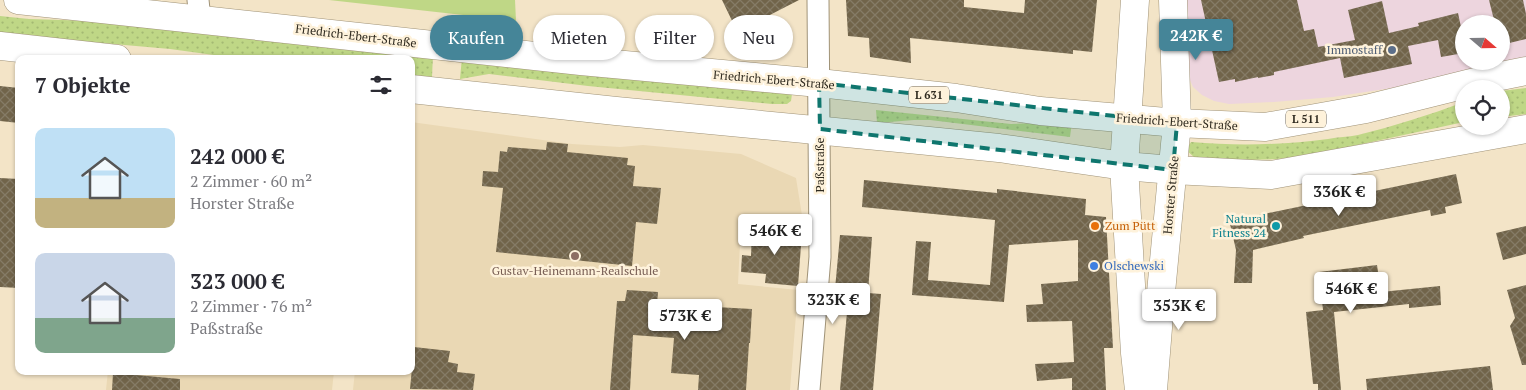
<!DOCTYPE html>
<html lang="de">
<head>
<meta charset="utf-8">
<style>
	body { margin:0; font-family:"PT Serif",serif; background:#f7f7f7; color:#2b2b33; height:100vh; display:flex; flex-direction:column; font-size:19px; white-space:nowrap }
	* { box-sizing:border-box; margin:0 }
	p { font-size:16px; color:#7c7c81 }
	.icon { flex:none; width:28px; height:28px; fill:none; stroke:currentColor; stroke-width:2; stroke-linecap:round; stroke-linejoin:round }
	.map { position:relative; flex:1; overflow:hidden }
	.details { position:absolute; left:15px; top:55px; width:400px; height:320px; display:flex; flex-direction:column; background:#fff; border-radius:10px; box-shadow:0 1px 4px #0004 }
	.details>* { flex:none }
	.guide { position:absolute; left:430px; top:15px; width:475px; height:45px; display:flex; gap:10px }
	.needle { width:32px; rotate:110deg }
	.controls { position:absolute; left:1455px; top:15px; display:grid; gap:10px }
	.controls a { display:grid; place-items:center; width:55px; height:55px; border-radius:50%; background:#fff; box-shadow:0 1px 4px #0004; font-size:25px }
	.price { position:absolute; translate:-50% -42px; padding:0 11px; border-radius:5px; background:#fff; color:#222; font-size:16px; line-height:32px; filter:drop-shadow(0 1px 2px #0008) }
	.price::after { content:''; position:absolute; left:50%; top:30px; width:15px; height:11px; margin-left:-8px; background:inherit; clip-path:polygon(0 0,100% 0,50% 100%) }
	.price.on { background:#458598; color:#fff }
	ul { padding:0; list-style:none }
	li { display:flex; align-items:center; gap:15px; height:125px; padding:0 20px }
	li span { display:grid; place-items:center; flex:none; width:140px; height:100px; border-radius:10px; color:#555 }
	li>.icon { margin-inline-start:auto }
	span .icon { width:60px; height:60px; fill:#fffc; stroke-width:1 }
	li b { font-size:21px }
	h2 { display:flex; justify-content:space-between; align-items:center; height:60px; padding:0 20px; font-size:21px }
	.pill { padding:0 18px; border-radius:22px; background:#fff; box-shadow:0 1px 4px #0004; font-size:18px; line-height:45px }
	.pill.on { background:#458598; color:#fff }
	.map>svg:first-child { display:block }
	.commercial { fill:#edd5de; fill-rule:evenodd }
	.built { fill:#ead8b4 }
	.grass { fill:url(#grass-dots) }
	.park { fill:#bfd786 }
	.building { fill:url(#building-cross-hatch) }
	.lines { fill:none; stroke-linecap:round; stroke-linejoin:round }
	.minor-casing { stroke:#a09378; stroke-width:23 }
	.secondary-casing { stroke:#a09378; stroke-width:29 }
	.primary-casing { stroke:#a09378; stroke-width:29 }
	.minor { stroke:#fff; stroke-width:21 }
	.secondary { stroke:#fff; stroke-width:28 }
	.primary { stroke:#fff; stroke-width:28 }
	.marked { fill:#0f766e; fill-opacity:0.2; stroke:#0f766e; stroke-width:4; stroke-dasharray:10 6; stroke-linejoin:round }
	.service-dot { fill:#5c6f8a; stroke:#fef2db; stroke-width:2 }
	.food-dot { fill:#e8710a; stroke:#fef2db; stroke-width:2 }
	.culture-dot { fill:#0f9aa8; stroke:#fef2db; stroke-width:2 }
	.education-dot { fill:#8d6e63; stroke:#fef2db; stroke-width:2 }
	.shop-dot { fill:#3f7fe0; stroke:#fef2db; stroke-width:2 }
	.labels { text-anchor:middle; stroke-width:5; stroke-linejoin:round; paint-order:stroke }
	.shield { fill:#fef2db; stroke:#6e6758; stroke-width:1 }
	.shield-label { font-size:11px; font-weight:bold; fill:#302b20 }
	.street-label { font-size:12px; fill:#302b20; stroke:#fef2db }
	.service-label { font-size:12px; fill:#4e5e75; stroke:#fef2db; text-anchor:end }
	.culture-label { font-size:12px; fill:#0d838f; stroke:#fef2db; text-anchor:end }
	.food-label { font-size:12px; fill:#c56008; stroke:#fef2db; text-anchor:start }
	.shop-label { font-size:12px; fill:#366cbe; stroke:#fef2db; text-anchor:start }
	.education-label { font-size:12px; fill:#785e54; stroke:#fef2db }
</style>
</head>
<body>
<div class="map">
<svg width="1526" height="390" viewBox="0 0 1526 390">
	<defs>
		<pattern id="grass-dots" width="8" height="8" patternUnits="userSpaceOnUse" patternTransform="scale(1.25)"><rect width="8" height="8" fill="#bfd786"/><path d="M2 2h.1M6 6h.1" fill="none" stroke="#a4b973" stroke-width="1.8" stroke-linecap="round"/></pattern>
		<pattern id="building-cross-hatch" width="8" height="8" patternUnits="userSpaceOnUse" patternTransform="scale(1.25)"><rect width="8" height="8" fill="#71644a"/><path d="M0 0l8 8M0 8l8-8" fill="none" stroke="#857b66"/></pattern>
	</defs>
	<rect width="100%" height="100%" fill="#f3e4c7"/>
	<!-- commercial -->
	<path class="commercial" d="M 1179,0 L 1526,0 L 1526,64 L 1431,82 L 1333,97 L 1274,102 L 1229,104 L 1214,101 L 1202,95 L 1193,87 L 1189,78 ZM 1464,24 L 1501,24 L 1501,61 L 1464,61 Z"/>
	<!-- built -->
	<path class="built" d="M 411,122 L 572,144 L 620,147 L 643,145 L 741,154 L 796,178 L 804,228 L 741,222 L 738,284 L 798,290 L 790,390 L 353,390 L 355,371 L 411,371 Z
		M 108,371 L 334,371 L 332,390 L 106,390 Z"/>
	<!-- grass -->
	<path class="grass" d="M 0,16 L 29,19 L 95,21 L 433,55 L 432,77 L 411,76 L 411,59 L 243,59 L 170,49 L 0,34 Z
		M 462,57 L 792,94 L 791,101 L 787,104 L 772,104 L 588,86 L 489,74 L 460,79 Z
		M 1526,88 L 1526,114 L 1501,117 L 1501,91 Z
		M 1464,102 L 1464,122 L 1311,155 L 1277,159 L 1206,161 L 1194,157 L 1186,150 L 1191,142 C 1237,146 1282,145 1328,139 C 1338,137 1348,137 1358,135 C 1394,126 1429,115 1464,102 Z
		M 876,110 L 1011,124 L 1072,122 L 1070,137 L 930,120 L 914,120 L 877,123 Z"/>
	<!-- park -->
	<path class="park" d="M 329,0 L 515,0 L 516,21 Z"/>
	<!-- building -->
	<path class="building" d="M 722,0 L 799,0 L 764,18 L 760,30 L 737,31 Z
		M 846,0 L 964,0 L 964,7 L 1024,13 L 1025,0 L 1097,0 L 1092,52 L 1073,50 L 1073,54 L 910,38 L 911,63 L 870,57 L 869,38 L 848,36 Z
		M 1201,0 L 1297,0 L 1304,31 L 1314,29 L 1318,47 L 1355,40 L 1348,10 L 1382,1 L 1389,33 L 1419,26 L 1418,23 L 1458,13 L 1464,41 L 1464,53 L 1441,57 L 1438,40 L 1408,46 L 1412,64 L 1344,78 L 1340,58 L 1274,72 L 1274,75 L 1258,78 L 1258,77 L 1235,82 L 1235,79 L 1219,82 Z
		M 1489,0 L 1523,0 L 1526,14 L 1526,39 L 1501,45 L 1501,24 L 1495,24 Z
		M 0,86 L 19,88 L 19,123 L 0,121 Z
		M 547,142 L 568,144 L 567,152 L 628,158 L 627,165 L 635,166 L 633,186 L 661,188 L 657,224 L 636,222 L 632,266 L 496,252 L 503,188 L 482,186 L 483,171 L 498,172 L 500,151 L 507,152 L 508,147 L 546,150 Z
		M 1456,174 L 1462,203 L 1445,207 L 1446,213 L 1431,216 L 1430,210 L 1303,236 L 1304,238 L 1253,250 L 1252,283 L 1234,283 L 1236,250 L 1230,224 L 1250,220 L 1249,217 Z
		M 0,178 L 19,179 L 19,288 L 0,287 Z
		M 864,180 L 997,193 L 997,189 L 1086,199 L 1085,215 L 1106,217 L 1113,348 L 1104,348 L 1106,390 L 1072,390 L 1072,378 L 1037,381 L 1035,364 L 1074,362 L 1072,321 L 1027,322 L 1026,305 L 1043,304 L 1041,284 L 1078,281 L 1078,240 L 1009,245 L 1004,302 L 912,295 L 916,241 L 931,242 L 928,280 L 990,285 L 995,220 L 862,207 Z
		M 1526,226 L 1526,254 L 1503,260 L 1496,233 Z
		M 752,228 L 802,232 L 798,286 L 765,283 L 766,274 L 741,272 L 742,255 L 751,256 Z
		M 840,235 L 872,237 L 868,293 L 881,294 L 873,390 L 840,390 L 849,290 L 835,289 Z
		M 1377,265 L 1381,292 L 1440,286 L 1441,305 L 1409,308 L 1409,304 L 1334,312 L 1341,390 L 1318,390 L 1318,384 L 1313,384 L 1306,312 L 1323,310 L 1319,272 Z
		M 1526,285 L 1526,365 L 1522,365 L 1510,326 L 1515,318 L 1507,290 Z
		M 627,290 L 658,292 L 657,305 L 698,308 L 698,307 L 716,308 L 716,307 L 752,309 L 750,343 L 749,343 L 746,390 L 698,390 L 699,375 L 671,373 L 674,338 L 633,335 L 630,390 L 610,390 L 617,301 L 625,301 Z
		M 414,347 L 450,351 L 448,362 L 458,364 L 457,372 L 475,374 L 473,390 L 410,389 Z
		M 1490,366 L 1493,390 L 1367,390 L 1366,379 Z
		M 113,373 L 180,379 L 180,390 L 112,390 Z"/>
	<g class="lines">
		<defs>
			<path id="minor" d="M 198,0 L 200,19
				M 809,390 L 820,257 L 818,0"/>
			<path id="secondary" d="M 1135,0 L 1124,166 L 1135,353 L 1139,390
				M 1153,390 L 1160,303 L 1177,123 L 1173,0"/>
			<path id="primary" d="M 18,0 L 581,61 L 819,83 L 956,98 L 1040,111 L 1177,123 L 1265,127 L 1366,109 L 1491,78 L 1526,71
				M 0,46 L 117,59
				M 411,89 L 616,111 L 909,139 L 999,148 L 1124,166 L 1173,170 L 1271,175 L 1526,129"/>
		</defs>
		<!-- minor casing -->
		<use href="#minor" class="minor-casing"/>
		<!-- secondary casing -->
		<use href="#secondary" class="secondary-casing"/>
		<!-- primary casing -->
		<use href="#primary" class="primary-casing"/>
		<!-- minor -->
		<use href="#minor" class="minor"/>
		<!-- secondary -->
		<use href="#secondary" class="secondary"/>
		<!-- primary -->
		<use href="#primary" class="primary"/>
	</g>
	<!-- marked area -->
	<path class="marked" d="M 819,83 L 1177,123 L 1173,170 L 820,129 Z"/>
	<!-- markers -->
	<circle class="service-dot" cx="1392" cy="50" r="5"/>
	<circle class="food-dot" cx="1095" cy="226" r="5"/>
	<circle class="culture-dot" cx="1276" cy="226" r="5"/>
	<circle class="education-dot" cx="575" cy="256" r="5"/>
	<circle class="shop-dot" cx="1094" cy="266" r="5"/>
	<g class="labels">
		<!-- shield labels -->
		<g class="shield">
			<rect x="909" y="86.5" width="40" height="17" rx="4"/>
			<rect x="1286" y="110.5" width="40" height="17" rx="4"/>
		</g>
		<g class="shield-label">
			<text x="929" y="99">L 631</text>
			<text x="1306" y="123">L 511</text>
		</g>
		<!-- street labels -->
		<g class="street-label">
			<text transform="translate(356 36) rotate(7)" y="4">Friedrich-Ebert-Straße</text>
			<text transform="translate(774 80) rotate(5)" y="4">Friedrich-Ebert-Straße</text>
			<text transform="translate(1177 122) rotate(4)" y="4">Friedrich-Ebert-Straße</text>
			<text transform="translate(820 165) rotate(-90)" y="4">Paßstraße</text>
			<text transform="translate(1171 195) rotate(-85)" y="4">Horster Straße</text>
		</g>
		<!-- service labels -->
		<g class="service-label">
			<text x="1382" y="54">Immostaff</text>
		</g>
		<!-- culture labels -->
		<g class="culture-label">
			<text x="1266" y="223">Natural<tspan x="1266" dy="14">Fitness 24</tspan></text>
		</g>
		<!-- food labels -->
		<g class="food-label">
			<text x="1105" y="230">Zum Pütt</text>
		</g>
		<!-- shop labels -->
		<g class="shop-label">
			<text x="1104" y="270">Olschewski</text>
		</g>
		<!-- education labels -->
		<g class="education-label">
			<text x="575" y="275">Gustav-Heinemann-Realschule</text>
		</g>
	</g>
</svg>
<div class="controls">
<a><svg class="needle" viewBox="-14 -14 28 28"><path d="M0-13l5 13h-10z" fill="#e53935"/><path d="M0 13l5-13h-10z" fill="#7c7c81"/></svg></a>
<a><svg class="icon" aria-label="locate" viewBox="0 0 24 24"><circle cx="12" cy="12" r="6"/><path d="M12 2v4M12 18v4M2 12h4M18 12h4"/></svg></a>
</div>
<b class="price on" style="left:1196px;top:61px">242K €</b>
<b class="price" style="left:1339px;top:217px">336K €</b>
<b class="price" style="left:775px;top:256px">546K €</b>
<b class="price" style="left:1351px;top:314px">546K €</b>
<b class="price" style="left:833px;top:325px">323K €</b>
<b class="price" style="left:1179px;top:331px">353K €</b>
<b class="price" style="left:685px;top:341px">573K €</b>
<div class="guide">
<a class="pill on">Kaufen</a>
<a class="pill">Mieten</a>
<a class="pill">Filter</a>
<a class="pill">Neu</a>
</div>
<section class="details">
<h2>7 Objekte<svg class="icon" aria-label="filters" viewBox="0 0 24 24"><path d="M4 7h16M4 17h16"/><circle cx="9" cy="7" r="2"/><circle cx="15" cy="17" r="2"/></svg></h2>
<ul>
<li><span style="background:linear-gradient(#bfe0f5 70%,#c2b280 0)"><svg class="icon" aria-label="home" viewBox="0 0 24 24"><path d="M3 11l9-7 9 7M6 9v11h12V9"/></svg></span><div><b>242 000 €</b><p>2 Zimmer · 60 m²</p><p>Horster Straße</p></div></li>
<li><span style="background:linear-gradient(#c9d6e8 65%,#7fa58c 0)"><svg class="icon" aria-label="home" viewBox="0 0 24 24"><path d="M3 11l9-7 9 7M6 9v11h12V9"/></svg></span><div><b>323 000 €</b><p>2 Zimmer · 76 m²</p><p>Paßstraße</p></div></li>
</ul>
</section>
</div>
</body>
</html>
